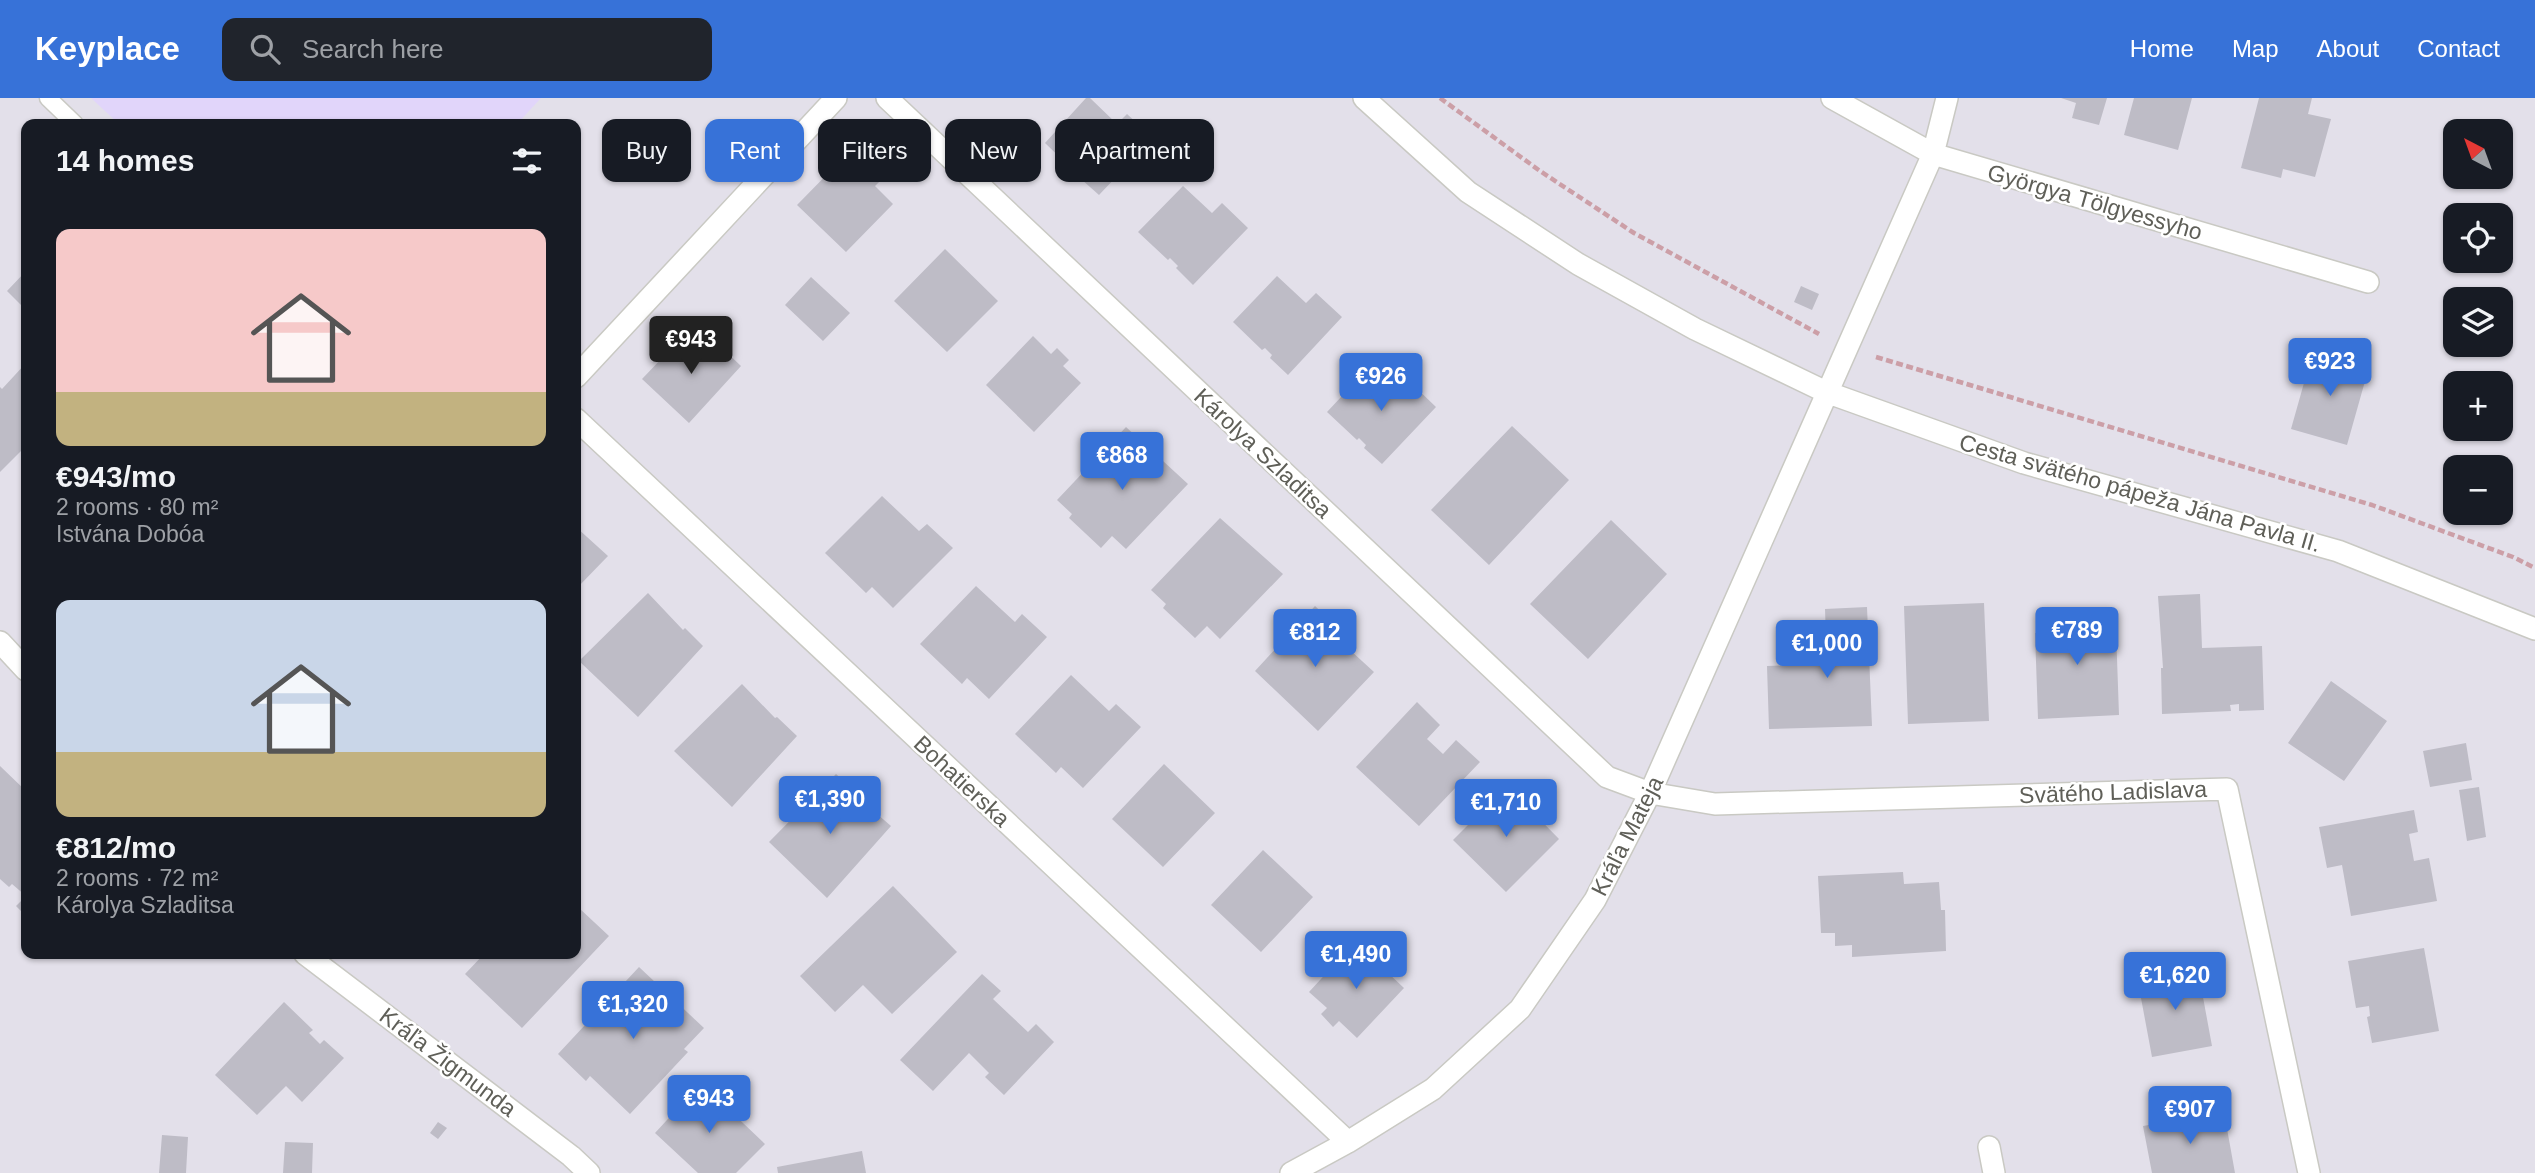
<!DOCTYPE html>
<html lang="en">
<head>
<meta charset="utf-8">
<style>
	body { margin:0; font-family:Arial,sans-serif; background:#20242c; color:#f1f3f6; height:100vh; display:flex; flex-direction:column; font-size:26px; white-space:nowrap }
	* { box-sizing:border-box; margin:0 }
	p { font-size:23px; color:#9ea1a6 }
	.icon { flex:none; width:38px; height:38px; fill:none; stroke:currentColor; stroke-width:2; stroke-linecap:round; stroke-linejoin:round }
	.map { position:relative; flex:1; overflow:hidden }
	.drawer { position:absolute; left:21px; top:21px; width:560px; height:840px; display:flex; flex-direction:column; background:#171b24; border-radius:14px; box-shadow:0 2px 5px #0004 }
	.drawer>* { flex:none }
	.guide { position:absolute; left:602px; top:21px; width:665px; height:63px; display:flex; gap:14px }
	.needle { width:46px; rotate:319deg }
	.controls { position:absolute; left:2443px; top:21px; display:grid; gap:14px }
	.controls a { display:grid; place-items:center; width:70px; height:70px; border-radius:14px; background:#171b24; box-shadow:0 2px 5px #0004; font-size:35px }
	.price { position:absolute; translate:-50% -60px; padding:0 16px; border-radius:7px; background:#3772d8; color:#fff; font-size:23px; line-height:46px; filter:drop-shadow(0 2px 4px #0008) }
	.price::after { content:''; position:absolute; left:50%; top:42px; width:21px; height:16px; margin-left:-10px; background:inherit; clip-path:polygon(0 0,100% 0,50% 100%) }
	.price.active { background:#222; color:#fff }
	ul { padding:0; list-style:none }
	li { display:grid; align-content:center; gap:14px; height:371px; padding:0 35px }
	li span { display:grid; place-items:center; height:217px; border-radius:14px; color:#555 }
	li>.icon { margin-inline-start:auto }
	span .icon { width:126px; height:126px; fill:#fffc; stroke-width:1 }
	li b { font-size:30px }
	h2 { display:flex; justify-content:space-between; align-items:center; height:84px; padding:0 35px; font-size:30px }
	.chip { padding:0 24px; border-radius:14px; background:#171b24; box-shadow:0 2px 5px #0004; font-size:24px; line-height:63px }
	.chip.active { background:#3772d8; color:#fff }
	header { display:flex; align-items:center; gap:42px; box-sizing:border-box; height:98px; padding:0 35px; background:#3772d8; color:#fff }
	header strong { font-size:33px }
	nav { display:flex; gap:38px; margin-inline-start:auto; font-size:24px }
	.search { width:490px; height:63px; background:#20242c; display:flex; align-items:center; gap:18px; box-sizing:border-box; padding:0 24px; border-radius:14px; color:#9ea1a6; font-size:26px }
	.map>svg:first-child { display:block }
	.commercial { fill:#e1d5fa }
	.building { fill:#bebcc6 }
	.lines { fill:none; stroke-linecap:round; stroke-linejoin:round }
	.lane-casing { stroke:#c9c9c3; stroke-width:19 }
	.street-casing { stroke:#c9c9c3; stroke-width:24 }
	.path { stroke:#cc9fa7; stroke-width:4.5; stroke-dasharray:7 3.5; stroke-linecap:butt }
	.lane { stroke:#fff; stroke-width:16 }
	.street { stroke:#fff; stroke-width:21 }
	.labels { text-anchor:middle; stroke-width:5; stroke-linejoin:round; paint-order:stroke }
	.street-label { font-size:23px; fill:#5f5f58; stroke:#fff }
</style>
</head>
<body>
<header>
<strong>Keyplace</strong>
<div class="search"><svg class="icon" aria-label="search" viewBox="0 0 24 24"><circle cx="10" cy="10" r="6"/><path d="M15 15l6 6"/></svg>Search here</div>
<nav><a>Home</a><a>Map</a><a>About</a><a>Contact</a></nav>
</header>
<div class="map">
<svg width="2535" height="1075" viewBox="0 0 2535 1075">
	<rect width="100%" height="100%" fill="#e3e0ea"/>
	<!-- commercial -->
	<path class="commercial" d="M 91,0 L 541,0 L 517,26 L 119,26 Z"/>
	<!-- building -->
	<path class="building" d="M 1086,0 L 1090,0 L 1117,26 L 1127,16 L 1153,40 L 1099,97 L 1081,81 L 1083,78 L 1076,70 L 1074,73 L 1045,45 Z
		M 2061,0 L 2107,0 L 2099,27 L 2072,20 L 2076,5 Z
		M 2134,0 L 2192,0 L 2178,52 L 2124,37 Z
		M 2259,0 L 2312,0 L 2308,16 L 2331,21 L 2315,79 L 2283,71 L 2281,80 L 2241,70 Z
		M 844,59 L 862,76 L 868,71 L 881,82 L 875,88 L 893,106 L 846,154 L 797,107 Z
		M 1183,88 L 1212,115 L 1222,105 L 1248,130 L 1193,187 L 1176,170 L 1178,168 L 1170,160 L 1168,162 L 1138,134 Z
		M 945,151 L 998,203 L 947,254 L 894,203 Z
		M 26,173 L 26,212 L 7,193 Z
		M 1277,178 L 1306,205 L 1316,195 L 1342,219 L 1288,277 L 1270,260 L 1272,257 L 1265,250 L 1262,252 L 1233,224 Z
		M 811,179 L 850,215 L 823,243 L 785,207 Z
		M 1801,188 L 1819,196 L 1812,212 L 1794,204 Z
		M 686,235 L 709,257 L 719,247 L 741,268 L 689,325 L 642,281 Z
		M 1033,238 L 1051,256 L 1057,250 L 1069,262 L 1063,268 L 1081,285 L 1034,334 L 986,287 Z
		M 2313,253 L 2369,269 L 2347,347 L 2291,331 Z
		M 26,265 L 26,350 L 25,349 L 0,374 L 0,289 L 2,291 Z
		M 1371,267 L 1400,295 L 1410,284 L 1436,309 L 1382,366 L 1364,350 L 1366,347 L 1359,340 L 1357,342 L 1327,314 Z
		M 1512,328 L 1569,382 L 1489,467 L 1431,412 Z
		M 1126,329 L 1188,386 L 1126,451 L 1112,438 L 1101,450 L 1069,420 L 1072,416 L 1057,402 Z
		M 882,398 L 919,433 L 927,426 L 953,450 L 893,510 L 872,489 L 866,495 L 825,455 Z
		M 1220,420 L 1283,476 L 1220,541 L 1207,528 L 1195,540 L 1163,510 L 1166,506 L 1151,492 Z
		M 1611,422 L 1667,476 L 1588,561 L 1530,506 Z
		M 576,429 L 608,458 L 577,490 L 579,492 L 576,495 Z
		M 976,488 L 1015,524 L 1022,516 L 1047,539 L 989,601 L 967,580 L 962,586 L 920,546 Z
		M 648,495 L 683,532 L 685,530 L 703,548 L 638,619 L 579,563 Z
		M 2200,496 L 2202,550 L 2262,548 L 2264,612 L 2239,613 L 2239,606 L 2230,607 L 2231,613 L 2162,616 L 2161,570 L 2163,570 L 2158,498 Z
		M 1984,505 L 1989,623 L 1908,626 L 1904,508 Z
		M 1315,508 L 1355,546 L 1350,552 L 1374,574 L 1318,633 L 1255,573 Z
		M 1867,509 L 1872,628 L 1769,631 L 1767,568 L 1827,566 L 1825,511 Z
		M 2100,511 L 2101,532 L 2116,532 L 2119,617 L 2038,621 L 2035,535 L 2050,535 L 2049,513 Z
		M 1071,577 L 1109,613 L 1116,606 L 1141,629 L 1083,690 L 1061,669 L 1056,675 L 1015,636 Z
		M 2331,583 L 2387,623 L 2344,683 L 2288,645 Z
		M 742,586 L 775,620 L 777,619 L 797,638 L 732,709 L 674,653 Z
		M 1417,604 L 1440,627 L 1427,641 L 1443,656 L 1456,642 L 1480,664 L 1419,728 L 1356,669 Z
		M 2466,645 L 2472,682 L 2430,689 L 2423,653 Z
		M 1164,666 L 1215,715 L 1163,769 L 1112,721 Z
		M 0,668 L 26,693 L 26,818 L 16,808 L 26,798 L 12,786 L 9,789 L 0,781 Z
		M 836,676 L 857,695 L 855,697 L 891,728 L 827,800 L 769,744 Z
		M 1507,688 L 1559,741 L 1506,794 L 1453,742 Z
		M 2479,689 L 2486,739 L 2467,743 L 2459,692 Z
		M 2414,712 L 2418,734 L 2409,736 L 2414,763 L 2429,760 L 2437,803 L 2351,818 L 2342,767 L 2327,770 L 2319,729 Z
		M 1263,752 L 1313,799 L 1261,854 L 1211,807 Z
		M 1903,774 L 1904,786 L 1939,784 L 1941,812 L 1945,812 L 1946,853 L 1852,859 L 1852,847 L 1835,848 L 1835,835 L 1821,835 L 1818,778 Z
		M 893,788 L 957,854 L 892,916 L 863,887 L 835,914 L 800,878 Z
		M 579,810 L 609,838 L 522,930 L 465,876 L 484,856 L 576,856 L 576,813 Z
		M 1355,844 L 1404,890 L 1357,940 L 1339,923 L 1333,929 L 1321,916 L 1327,910 L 1309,894 Z
		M 2424,850 L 2439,933 L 2372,945 L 2367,919 L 2370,918 L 2369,908 L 2356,910 L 2348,863 Z
		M 639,869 L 704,930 L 684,951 L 688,954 L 630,1016 L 590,978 L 586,983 L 558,956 Z
		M 2204,869 L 2204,871 L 2198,872 L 2212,948 L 2152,959 L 2138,884 L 2132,885 L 2130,882 Z
		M 982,876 L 1001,893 L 993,901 L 1028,934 L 1036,926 L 1054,944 L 1004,997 L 985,979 L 989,975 L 969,955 L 933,993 L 900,962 Z
		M 284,904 L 313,932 L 309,935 L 320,946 L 324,942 L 344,960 L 302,1004 L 286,988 L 257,1017 L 215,977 Z
		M 701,985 L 765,1046 L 736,1075 L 698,1075 L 655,1035 Z
		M 2224,1014 L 2235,1075 L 2152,1075 L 2143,1028 Z
		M 438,1024 L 447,1030 L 438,1041 L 430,1035 Z
		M 162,1037 L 188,1039 L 186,1075 L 159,1075 Z
		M 285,1044 L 313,1045 L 312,1075 L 283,1075 Z
		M 862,1053 L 866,1075 L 778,1075 L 777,1069 Z"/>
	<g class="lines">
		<defs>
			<path id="lane" d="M 48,0 L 75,26"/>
			<path id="street" d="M 887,0 L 1607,679 L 1650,695 L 1715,706 L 2227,691 L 2309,1075
				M 1364,0 L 1468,94 L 1578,166 L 1695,231 L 1826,294 L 2024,365 L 2338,453 L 2535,531
				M 1832,0 L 1933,56 L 2368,184
				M 576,279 L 836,0
				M 576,321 L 1348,1044
				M 0,544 L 26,572
				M 305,856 L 571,1058 L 589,1075
				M 1989,1049 L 1994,1075
				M 1291,1075 L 1348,1044 L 1433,991 L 1520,911 L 1595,802 L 1650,695 L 1933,56 L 1947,0"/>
		</defs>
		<!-- lane casing -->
		<use href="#lane" class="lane-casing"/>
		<!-- street casing -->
		<use href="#street" class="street-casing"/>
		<!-- path -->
		<path class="path" d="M 1440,0 L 1540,73 L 1634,135 L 1819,236
			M 1876,259 L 2372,407 L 2513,459 L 2535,470"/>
		<!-- lane -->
		<use href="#lane" class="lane"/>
		<!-- street -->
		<use href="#street" class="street"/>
	</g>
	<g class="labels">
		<!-- street labels -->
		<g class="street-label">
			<text transform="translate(2095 104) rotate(16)" y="8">Györgya Tölgyessyho</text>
			<text transform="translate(1263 355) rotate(43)" y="8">Károlya Szladitsa</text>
			<text transform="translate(2140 395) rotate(16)" y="8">Cesta svätého pápeža Jána Pavla II.</text>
			<text transform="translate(962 683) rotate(43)" y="8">Bohatierska</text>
			<text transform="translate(2113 694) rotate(-2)" y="8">Svätého Ladislava</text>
			<text transform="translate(1627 738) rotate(-63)" y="8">Kráľa Mateja</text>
			<text transform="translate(448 964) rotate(37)" y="8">Kráľa Žigmunda</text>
		</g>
	</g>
</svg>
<div class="controls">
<a><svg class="needle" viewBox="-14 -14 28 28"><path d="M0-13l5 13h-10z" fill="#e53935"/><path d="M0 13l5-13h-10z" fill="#9ea1a6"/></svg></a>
<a><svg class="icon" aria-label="locate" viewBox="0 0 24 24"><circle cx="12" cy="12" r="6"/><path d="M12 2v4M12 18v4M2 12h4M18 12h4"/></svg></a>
<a><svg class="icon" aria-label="layers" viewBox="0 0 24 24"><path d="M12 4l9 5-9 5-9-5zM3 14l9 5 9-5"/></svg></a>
<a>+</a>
<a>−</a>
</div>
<b class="price active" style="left:691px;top:278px">€943</b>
<b class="price" style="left:2330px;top:300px">€923</b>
<b class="price" style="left:1381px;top:315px">€926</b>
<b class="price" style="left:1122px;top:394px">€868</b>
<b class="price" style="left:2077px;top:569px">€789</b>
<b class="price" style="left:1315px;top:571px">€812</b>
<b class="price" style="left:1827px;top:582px">€1,000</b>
<b class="price" style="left:830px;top:738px">€1,390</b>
<b class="price" style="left:1506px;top:741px">€1,710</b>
<b class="price" style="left:1356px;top:893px">€1,490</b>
<b class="price" style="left:2175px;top:914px">€1,620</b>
<b class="price" style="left:633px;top:943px">€1,320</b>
<b class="price" style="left:709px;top:1037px">€943</b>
<b class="price" style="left:2190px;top:1048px">€907</b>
<div class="guide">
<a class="chip">Buy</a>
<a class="chip active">Rent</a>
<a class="chip">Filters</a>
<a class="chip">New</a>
<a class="chip">Apartment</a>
</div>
<section class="drawer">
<h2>14 homes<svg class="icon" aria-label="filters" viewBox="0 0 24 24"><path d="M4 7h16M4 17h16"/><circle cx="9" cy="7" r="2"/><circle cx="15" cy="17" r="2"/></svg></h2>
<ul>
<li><span style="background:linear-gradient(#f6c9c9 75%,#c2b280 0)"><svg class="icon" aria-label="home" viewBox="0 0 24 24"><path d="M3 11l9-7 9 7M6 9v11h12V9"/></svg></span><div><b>€943/mo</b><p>2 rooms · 80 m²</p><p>Istvána Dobóa</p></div></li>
<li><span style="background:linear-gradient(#c9d6e8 70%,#c2b280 0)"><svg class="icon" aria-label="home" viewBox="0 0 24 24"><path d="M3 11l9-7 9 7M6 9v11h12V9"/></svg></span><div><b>€812/mo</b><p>2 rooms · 72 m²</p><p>Károlya Szladitsa</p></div></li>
</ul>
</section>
</div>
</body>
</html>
